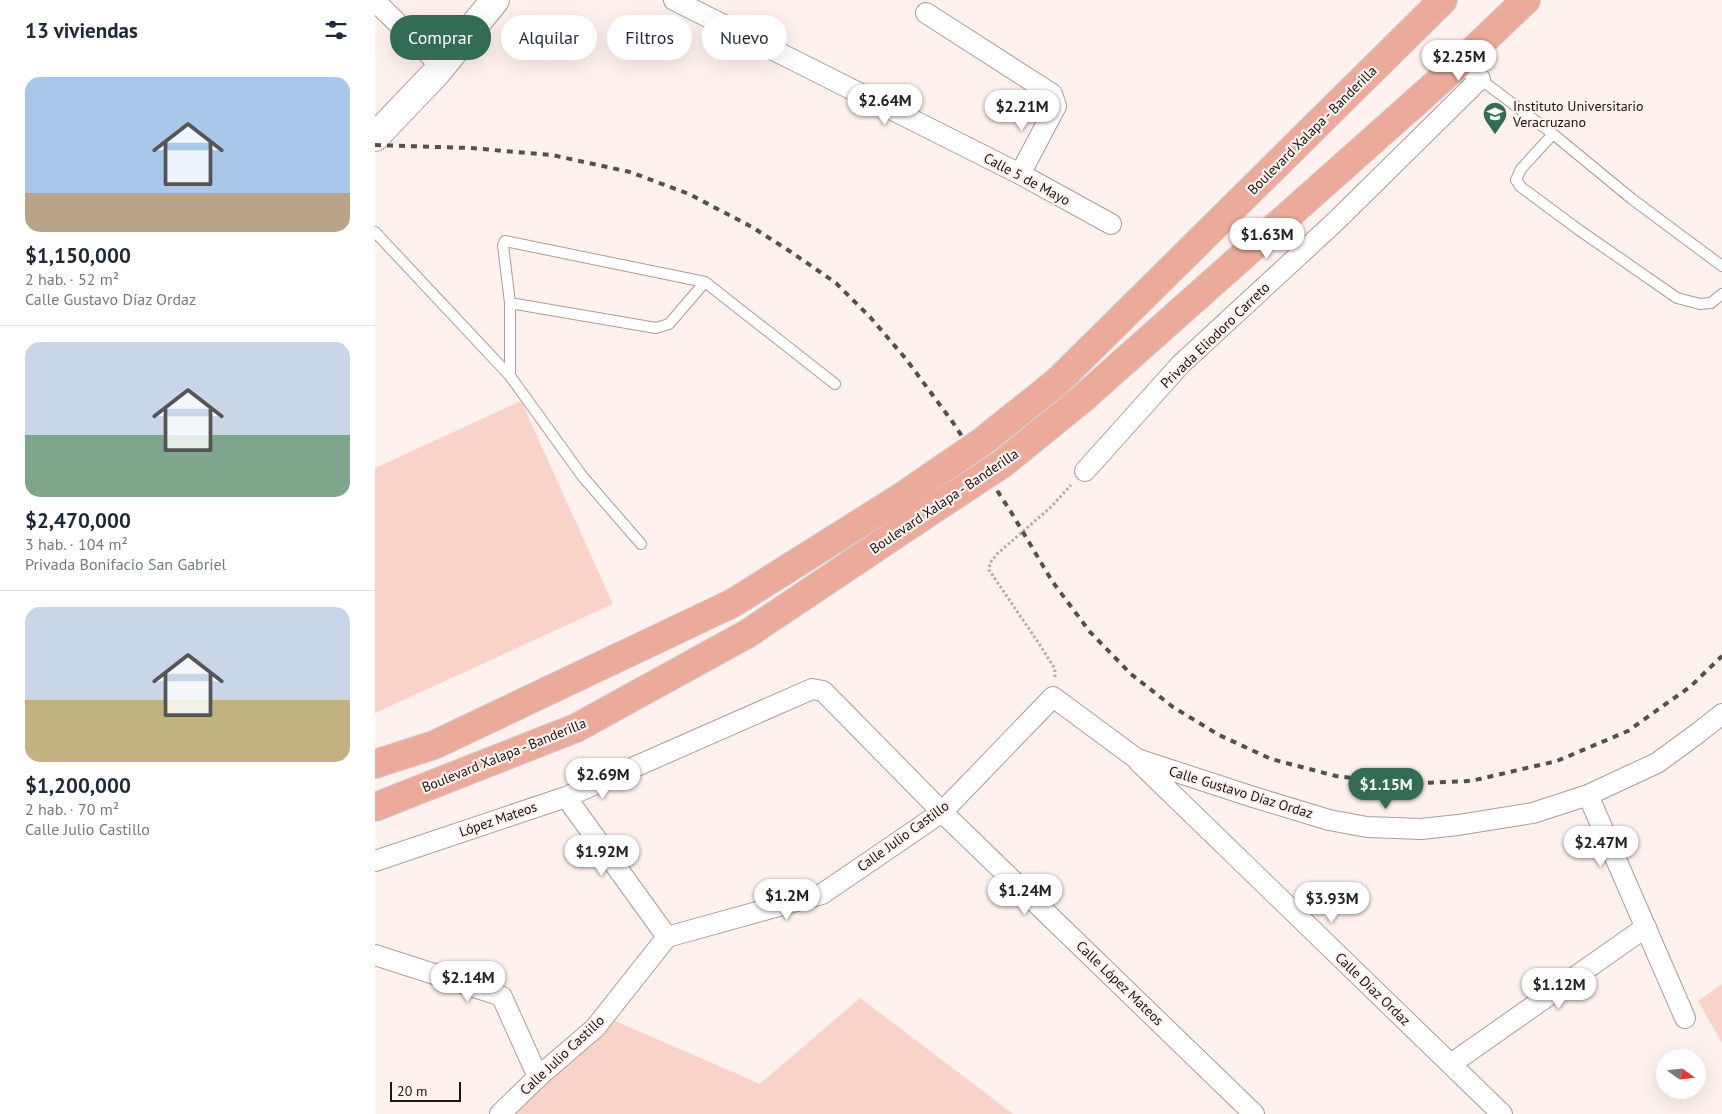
<!DOCTYPE html>
<html lang="es">
<head>
<meta charset="utf-8">
<style>
	body { margin:0; font-family:"PT Sans",sans-serif; background:#f2f2f3; color:#1f2937; height:100vh; display:flex; flex-direction:column; font-size:19px; white-space:nowrap }
	* { box-sizing:border-box; margin:0 }
	p { font-size:16px; color:#747a83 }
	.icon { flex:none; width:28px; height:28px; fill:none; stroke:currentColor; stroke-width:2; stroke-linecap:round; stroke-linejoin:round }
	.map { position:relative; flex:1; overflow:hidden }
	.sheet { display:flex; flex-direction:column; background:#fff; width:375px }
	.sheet>* { flex:none }
	.banner { position:absolute; left:15px; top:15px; width:475px; height:45px; display:flex; gap:10px }
	.needle { width:32px; rotate:105deg }
	.buttons { position:absolute; left:1281px; top:1049px; display:grid; gap:10px }
	.buttons a { display:grid; place-items:center; width:50px; height:50px; border-radius:50%; background:#fff; box-shadow:0 5px 20px #0002; font-size:25px }
	.scale { position:absolute; left:15px; bottom:12px; width:71px; box-sizing:border-box; padding-left:5px; border:2px solid #1a1412; border-top:0; font-size:14px; line-height:18px; white-space:nowrap; color:#1a1412; -webkit-text-stroke:4px #fff1ed; paint-order:stroke }
	.price { position:absolute; translate:-50% -42px; padding:0 11px; border-radius:18px; background:#fff; color:#222; font-size:16px; line-height:32px; filter:drop-shadow(0 1px 2px #0008) }
	.price::after { content:''; position:absolute; left:50%; top:30px; width:15px; height:11px; margin-left:-8px; background:inherit; clip-path:polygon(0 0,100% 0,50% 100%) }
	.price.current { background:#336c54; color:#fff }
	ul { padding:0; list-style:none }
	li { display:grid; align-content:center; gap:10px; height:265px; padding:0 25px }
	li+li { border-top:1px solid #e0e1e3 }
	li span { display:grid; place-items:center; height:155px; border-radius:15px; color:#555 }
	li>.icon { margin-inline-start:auto }
	span .icon { width:90px; height:90px; fill:#fffc; stroke-width:1 }
	li b { font-size:21px }
	h2 { display:flex; justify-content:space-between; align-items:center; height:60px; padding:0 25px; font-size:21px }
	.chip { padding:0 18px; border-radius:22px; background:#fff; box-shadow:0 5px 20px #0002; font-size:18px; line-height:45px }
	.chip.current { background:#336c54; color:#fff }
	main { display:flex; flex:1; min-height:0 }
	.map>svg:first-child { display:block }
	.green { fill:#fad3c8 }
	.lines { fill:none; stroke-linecap:round; stroke-linejoin:round }
	.service-casing { stroke:#ad9d99; stroke-width:12 }
	.minor-casing { stroke:#ad9d99; stroke-width:22 }
	.secondary-casing { stroke:#ad9d99; stroke-width:30 }
	.trunk-casing { stroke:#d1d0d0; stroke-width:30 }
	.path { stroke:#b6aba8; stroke-width:3; stroke-dasharray:2.5 2.5; stroke-linecap:butt }
	.service { stroke:#fff; stroke-width:10 }
	.minor { stroke:#fff; stroke-width:20 }
	.secondary { stroke:#fff; stroke-width:28 }
	.trunk { stroke:#ecaa9a; stroke-width:28 }
	.rail { stroke:#574f4c; stroke-width:4; stroke-dasharray:6 6; stroke-linecap:butt }
	.trunk-bridge-casing { stroke:#d1d0d0; stroke-width:30; stroke-linecap:butt }
	.trunk-bridge { stroke:#ecaa9a; stroke-width:28 }
	.labels { text-anchor:middle; stroke-width:4.5; stroke-linejoin:round; paint-order:stroke }
	.poi-label { font-size:14px; fill:#1a1412; stroke:#fff1ed; text-anchor:start }
	.street-label { font-size:14px; fill:#1a1412; stroke:#fff1ed }
</style>
</head>
<body>
<main>
<section class="sheet">
<h2>13 viviendas<svg class="icon" aria-label="filters" viewBox="0 0 24 24"><path d="M4 7h16M4 17h16"/><circle cx="9" cy="7" r="2"/><circle cx="15" cy="17" r="2"/></svg></h2>
<ul>
<li><span style="background:linear-gradient(#a9c7e8 75%,#b9a48a 0)"><svg class="icon" aria-label="home" viewBox="0 0 24 24"><path d="M3 11l9-7 9 7M6 9v11h12V9"/></svg></span><div><b>$1,150,000</b><p>2 hab. · 52 m²</p><p>Calle Gustavo Díaz Ordaz</p></div></li>
<li><span style="background:linear-gradient(#c9d6e8 60%,#7fa58c 0)"><svg class="icon" aria-label="home" viewBox="0 0 24 24"><path d="M3 11l9-7 9 7M6 9v11h12V9"/></svg></span><div><b>$2,470,000</b><p>3 hab. · 104 m²</p><p>Privada Bonifacio San Gabriel</p></div></li>
<li><span style="background:linear-gradient(#c9d6e8 60%,#c2b280 0)"><svg class="icon" aria-label="home" viewBox="0 0 24 24"><path d="M3 11l9-7 9 7M6 9v11h12V9"/></svg></span><div><b>$1,200,000</b><p>2 hab. · 70 m²</p><p>Calle Julio Castillo</p></div></li>
</ul>
</section>
<div class="map">
<svg width="1347" height="1114" viewBox="0 0 1347 1114">
	<rect width="100%" height="100%" fill="#fff1ed"/>
	<!-- green -->
	<path class="green" d="M 146,401 L 238,604 L 0,713 L 0,468 Z
		M 1347,984 L 1347,1043 L 1323,1001 Z
		M 485,998 L 638,1114 L 136,1114 L 238,1020 L 385,1084 Z"/>
	<g class="lines">
		<defs>
			<path id="service" d="M 1105,79 L 1178,134 L 1257,199 L 1347,266
				M 1178,134 L 1146,169 L 1141,180 L 1146,187 L 1204,230 L 1302,298 L 1325,304 L 1336,303 L 1347,294
				M 0,232 L 135,376 L 208,477 L 266,544
				M 135,303 L 128,245 L 130,241 L 330,282
				M 135,376 L 135,303 L 281,328 L 294,324 L 330,282 L 460,384"/>
			<path id="minor" d="M 299,0 L 645,174 L 736,224
				M 0,1 L 66,66
				M 551,13 L 677,94 L 681,106 L 645,174
				M 710,471 L 806,364 L 961,221 L 1105,79 L 1088,60
				M 764,762 L 1127,1114
				M 1213,795 L 1310,1018
				M 191,797 L 292,937
				M 0,861 L 191,797 L 437,689 L 448,691 L 567,812 L 879,1114
				M 0,955 L 121,994 L 127,997 L 163,1077
				M 1076,1064 L 1271,927
				M 125,1114 L 163,1077 L 220,1028 L 292,937 L 447,894 L 567,812 L 678,697 L 762,759 L 875,796 L 954,820 L 992,827 L 1046,829 L 1083,825 L 1158,813 L 1213,795 L 1282,763 L 1323,733 L 1347,714"/>
			<path id="secondary" d="M 0,137 L 61,73 L 120,0"/>
			<path id="trunk" d="M 683,381 L 1068,0
				M 707,399 L 1088,60 L 1151,0
				M 0,764 L 59,745 L 358,603 L 525,498
				M 0,807 L 201,728 L 372,634 L 539,522"/>
		</defs>
		<!-- service casing -->
		<use href="#service" class="service-casing"/>
		<!-- minor casing -->
		<use href="#minor" class="minor-casing"/>
		<!-- secondary casing -->
		<use href="#secondary" class="secondary-casing"/>
		<!-- trunk casing -->
		<use href="#trunk" class="trunk-casing"/>
		<!-- path -->
		<path class="path" d="M 680,677 L 680,669 L 663,642 L 614,570 L 615,563 L 622,554 L 676,507 L 696,485"/>
		<!-- service -->
		<use href="#service" class="service"/>
		<!-- minor -->
		<use href="#minor" class="minor"/>
		<!-- secondary -->
		<use href="#secondary" class="secondary"/>
		<!-- trunk -->
		<use href="#trunk" class="trunk"/>
		<!-- rail -->
		<path class="rail" d="M 0,145 L 95,148 L 177,155 L 255,172 L 314,194 L 377,227 L 416,252 L 461,283 L 495,317 L 531,359 L 579,424 L 636,512 L 677,581 L 715,632 L 756,674 L 798,707 L 844,735 L 896,759 L 961,776 L 1023,784 L 1096,781 L 1182,761 L 1253,731 L 1316,686 L 1347,656"/>
		<defs>
			<path id="trunk-bridge" d="M 525,498 L 608,441 L 683,381
				M 539,522 L 627,464 L 707,399"/>
		</defs>
		<!-- trunk-bridge casing -->
		<use href="#trunk-bridge" class="trunk-bridge-casing"/>
		<!-- trunk-bridge -->
		<use href="#trunk-bridge" class="trunk-bridge"/>
	</g>
	<!-- icons -->
	<defs>
		<symbol id="university-pin" viewBox="-11 -11 22 30"><path d="M0 17L-7.5 6A9.5 9.5 0 1 1 7.5 6Z" fill="#336c54" stroke="#fff1ed"/><path d="M0-5L7-2L0 1L-7-2ZM-4 1L0 2.5L4 1V4Q0 6-4 4Z" fill="#fff"/></symbol>
	</defs>
	<g fill-rule="evenodd">
		<use href="#university-pin" x="1106" y="100" width="28" height="38"/>
	</g>
	<g class="labels">
		<!-- poi labels -->
		<g class="poi-label">
			<text x="1138" y="111">Instituto Universitario<tspan x="1138" dy="16">Veracruzano</tspan></text>
		</g>
		<!-- street labels -->
		<g class="street-label">
			<text transform="translate(937 130) rotate(-45)" y="5">Boulevard Xalapa - Banderilla</text>
			<text transform="translate(652 179) rotate(28)" y="5">Calle 5 de Mayo</text>
			<text transform="translate(840 335) rotate(-44)" y="5">Privada Eliodoro Carreto</text>
			<text transform="translate(569 501) rotate(-34)" y="5">Boulevard Xalapa - Banderilla</text>
			<text transform="translate(129 755) rotate(-22)" y="5">Boulevard Xalapa - Banderilla</text>
			<text transform="translate(866 792) rotate(17)" y="5">Calle Gustavo Díaz Ordaz</text>
			<text transform="translate(123 819) rotate(-19)" y="5">López Mateos</text>
			<text transform="translate(528 836) rotate(-36)" y="5">Calle Julio Castillo</text>
			<text transform="translate(745 983) rotate(44)" y="5">Calle López Mateos</text>
			<text transform="translate(998 989) rotate(44)" y="5">Calle Díaz Ordaz</text>
			<text transform="translate(187 1055) rotate(-43)" y="5">Calle Julio Castillo</text>
		</g>
	</g>
</svg>
<div class="buttons">
<a><svg class="needle" viewBox="-14 -14 28 28"><path d="M0-13l5 13h-10z" fill="#e53935"/><path d="M0 13l5-13h-10z" fill="#747a83"/></svg></a>
</div>
<div class="scale">20 m</div>
<b class="price" style="left:1084px;top:82px">$2.25M</b>
<b class="price" style="left:510px;top:126px">$2.64M</b>
<b class="price" style="left:647px;top:132px">$2.21M</b>
<b class="price" style="left:892px;top:260px">$1.63M</b>
<b class="price" style="left:228px;top:800px">$2.69M</b>
<b class="price current" style="left:1011px;top:810px">$1.15M</b>
<b class="price" style="left:1226px;top:868px">$2.47M</b>
<b class="price" style="left:227px;top:877px">$1.92M</b>
<b class="price" style="left:650px;top:916px">$1.24M</b>
<b class="price" style="left:412px;top:921px">$1.2M</b>
<b class="price" style="left:957px;top:924px">$3.93M</b>
<b class="price" style="left:93px;top:1003px">$2.14M</b>
<b class="price" style="left:1184px;top:1010px">$1.12M</b>
<div class="banner">
<a class="chip current">Comprar</a>
<a class="chip">Alquilar</a>
<a class="chip">Filtros</a>
<a class="chip">Nuevo</a>
</div>
</div>
</main>
</body>
</html>
